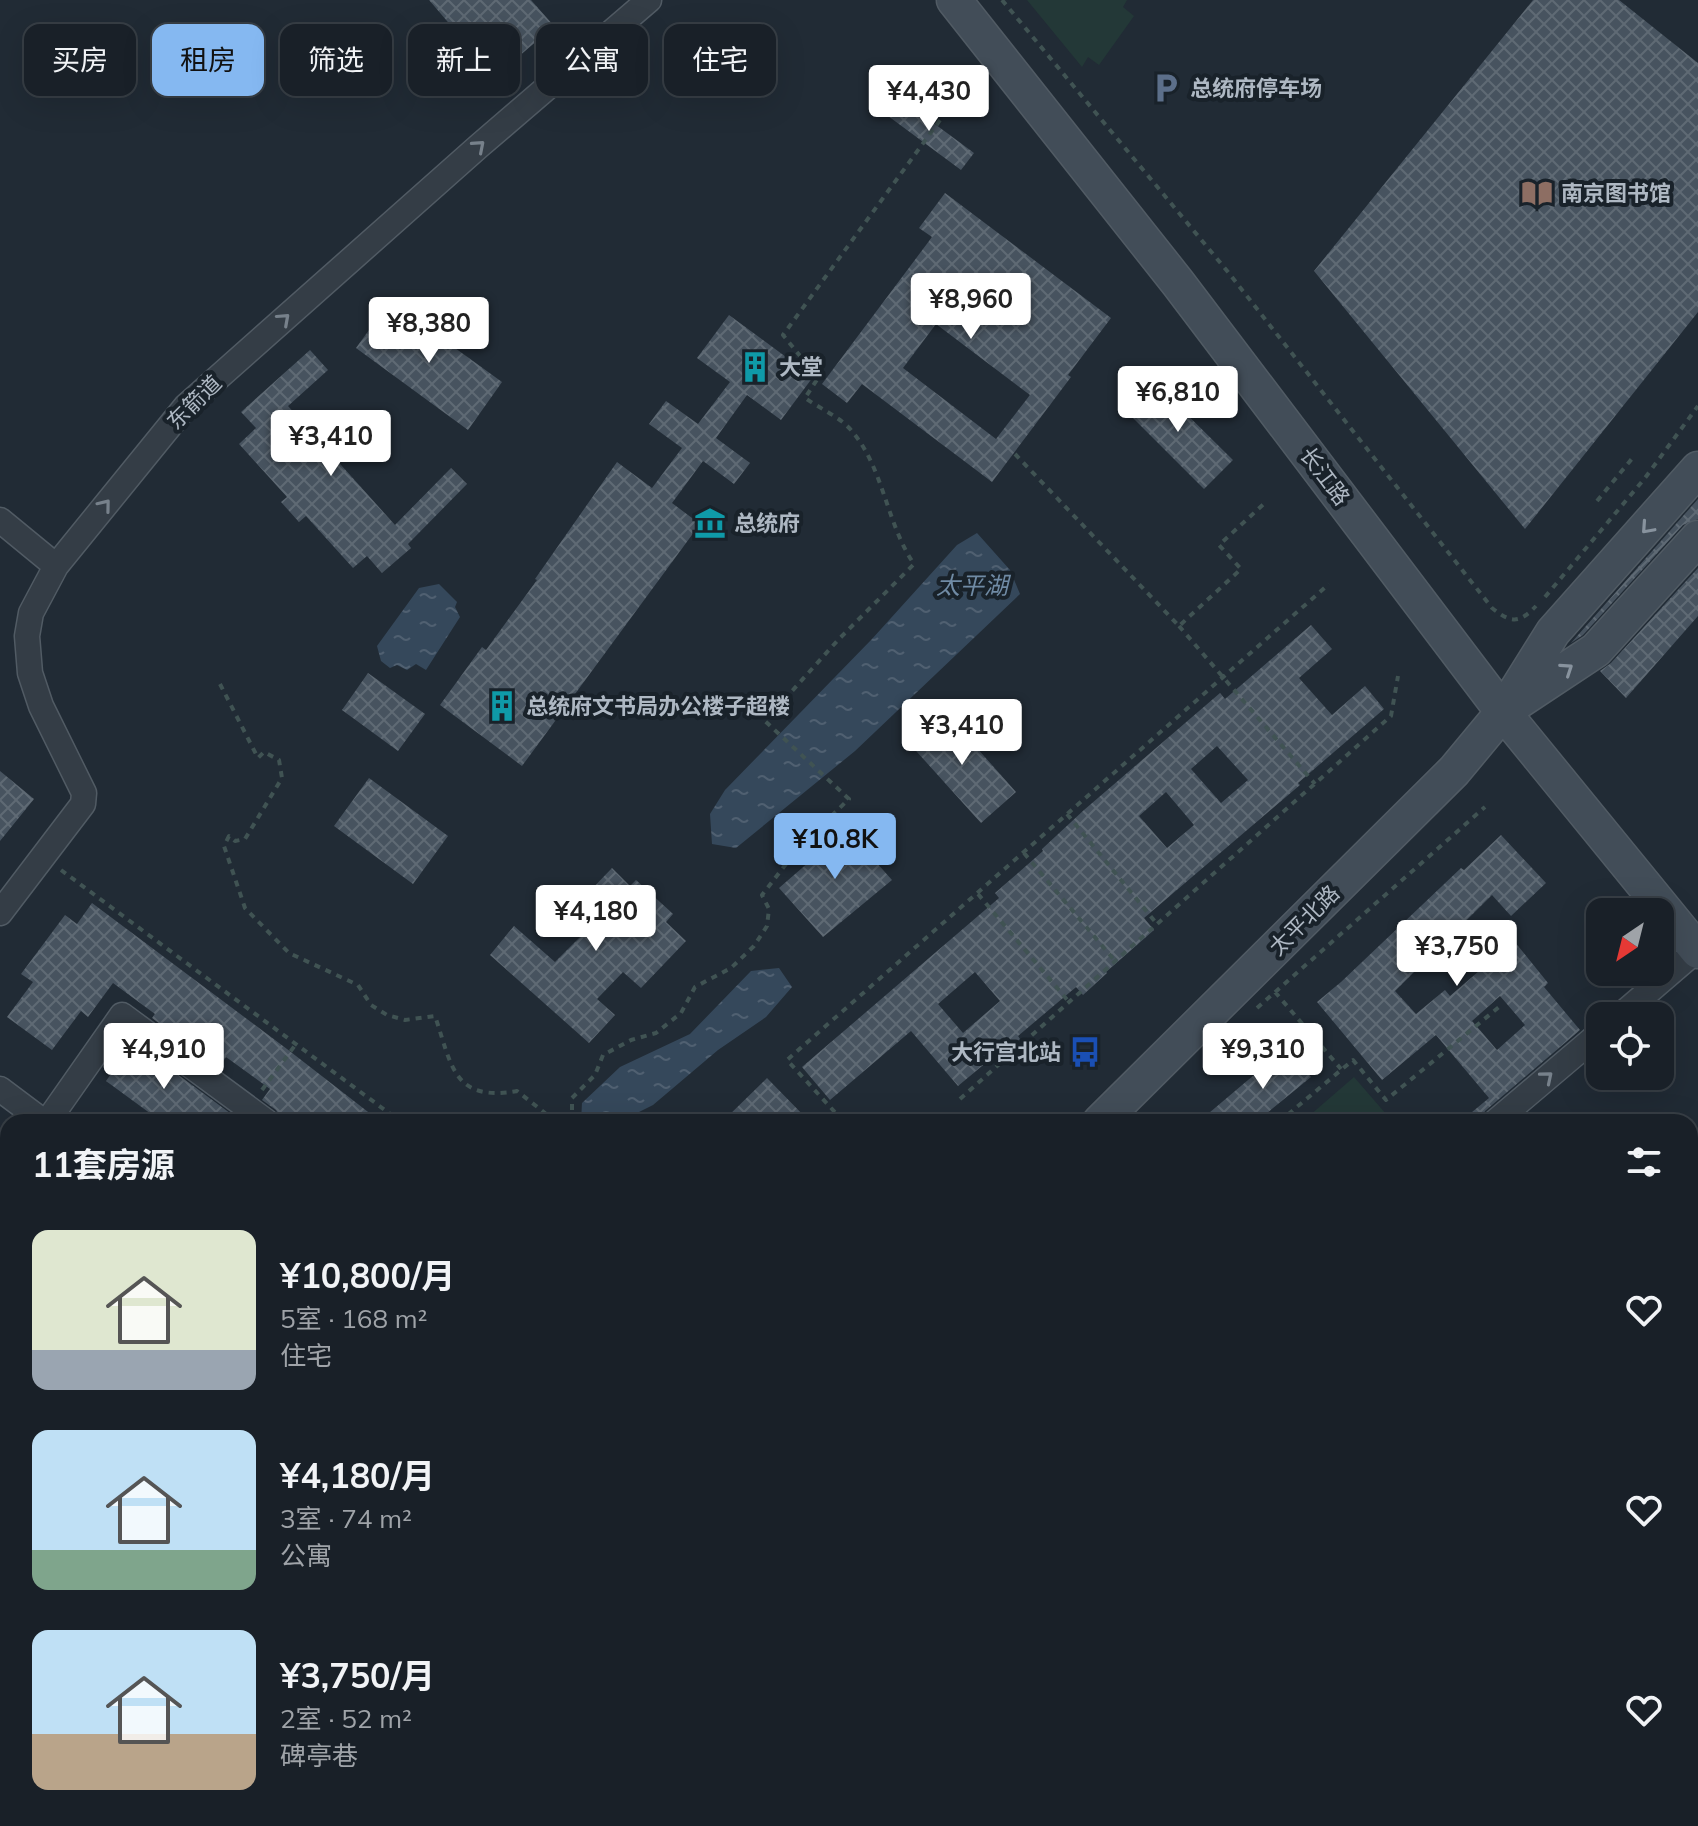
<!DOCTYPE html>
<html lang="zh">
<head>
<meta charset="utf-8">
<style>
	body { margin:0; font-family:Mulish,"Noto Sans SC",sans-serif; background:#222830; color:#f1f3f6; height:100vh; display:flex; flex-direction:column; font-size:30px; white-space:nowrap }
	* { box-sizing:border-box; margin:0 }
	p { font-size:26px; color:#9fa3a8 }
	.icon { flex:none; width:44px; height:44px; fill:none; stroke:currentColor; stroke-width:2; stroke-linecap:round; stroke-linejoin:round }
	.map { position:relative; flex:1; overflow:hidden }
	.drawer { position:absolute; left:0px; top:1114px; width:1698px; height:712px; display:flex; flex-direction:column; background:#192028; border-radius:24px 24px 0 0; box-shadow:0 8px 32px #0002,0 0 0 2px #373e45 }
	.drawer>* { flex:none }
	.guide { position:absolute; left:24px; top:24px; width:800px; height:72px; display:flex; gap:16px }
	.needle { width:52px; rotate:215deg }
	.fabs { position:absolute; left:1586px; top:898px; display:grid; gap:16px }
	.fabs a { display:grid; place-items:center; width:88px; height:88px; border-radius:16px; background:#192028; box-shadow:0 8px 32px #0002,0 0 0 2px #373e45; font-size:40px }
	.price { position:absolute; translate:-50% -68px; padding:0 18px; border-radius:8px; background:#fff; color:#222; font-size:26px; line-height:52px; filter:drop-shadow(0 2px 4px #0008) }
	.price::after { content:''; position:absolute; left:50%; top:48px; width:24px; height:18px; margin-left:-12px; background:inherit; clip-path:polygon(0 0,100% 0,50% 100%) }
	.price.active { background:#85b8f1; color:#111 }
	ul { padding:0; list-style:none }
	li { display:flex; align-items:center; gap:24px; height:200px; padding:0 32px }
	li span { display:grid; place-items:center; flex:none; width:224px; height:160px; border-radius:16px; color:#555 }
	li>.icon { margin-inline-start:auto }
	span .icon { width:96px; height:96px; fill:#fffc; stroke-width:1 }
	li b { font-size:34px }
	h2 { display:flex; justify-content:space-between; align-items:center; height:96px; padding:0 32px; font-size:34px }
	.tag { padding:0 28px; border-radius:16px; background:#192028; box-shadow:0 8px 32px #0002,0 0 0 2px #373e45; font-size:28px; line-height:72px }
	.tag.active { background:#85b8f1; color:#111 }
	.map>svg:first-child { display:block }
	.grass { fill:#233837 }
	.water { fill:url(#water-ripples) }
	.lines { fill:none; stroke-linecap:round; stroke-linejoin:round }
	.river { stroke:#35485b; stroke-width:38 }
	.building { fill:url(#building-cross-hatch); fill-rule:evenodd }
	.street-casing { stroke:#515b64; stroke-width:27 }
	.secondary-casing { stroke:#515b64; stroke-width:37 }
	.path { stroke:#405353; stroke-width:4; stroke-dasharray:6 6; stroke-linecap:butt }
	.street { stroke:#343d46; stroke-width:24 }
	.secondary { stroke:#424d58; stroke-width:34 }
	.oneway { stroke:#77818b }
	.oneway2 { stroke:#88939e }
	.labels { text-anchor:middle; stroke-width:8; stroke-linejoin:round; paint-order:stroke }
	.poi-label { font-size:22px; font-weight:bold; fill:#aeb8c3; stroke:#19222a; text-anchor:start }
	.street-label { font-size:22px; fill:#aeb8c3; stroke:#19222a }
	.water-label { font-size:24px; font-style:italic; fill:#708ba5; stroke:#19222a }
</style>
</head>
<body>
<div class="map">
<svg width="1698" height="1826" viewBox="0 0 1698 1826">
	<defs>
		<pattern id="water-ripples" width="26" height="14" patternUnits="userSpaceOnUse" patternTransform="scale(2)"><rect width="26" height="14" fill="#35485b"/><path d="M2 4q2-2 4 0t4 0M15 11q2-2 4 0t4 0" fill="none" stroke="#506071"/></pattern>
		<pattern id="building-cross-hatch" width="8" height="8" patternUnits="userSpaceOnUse" patternTransform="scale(2)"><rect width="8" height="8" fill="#47535f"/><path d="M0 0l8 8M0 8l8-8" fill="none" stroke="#5f6a74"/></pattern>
	</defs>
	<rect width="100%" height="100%" fill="#212b35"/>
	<!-- grass -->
	<path class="grass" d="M 1027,0 L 1127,0 L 1123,7 L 1134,16 L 1099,65 L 1088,57 L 1082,67 Z
		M 1354,1077 L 1393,1122 L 1302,1122 Z"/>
	<!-- water -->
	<path class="water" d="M 977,533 L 1010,570 L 1020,594 L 855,751 L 736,848 L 712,844 L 710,814 L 725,790 L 872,639 L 957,545 Z
		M 439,584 L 457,602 L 455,607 L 460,617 L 426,670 L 416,664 L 407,670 L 397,665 L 390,668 L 381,661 L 377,646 L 419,588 Z
		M 779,968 L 792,987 L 766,1017 L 718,1050 L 653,1105 L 619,1122 L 581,1122 L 582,1103 L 620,1067 L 690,1034 L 751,971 Z"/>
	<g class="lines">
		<!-- river -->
		<path class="river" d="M 0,1624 L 8,1633
			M 172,1818 L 179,1826"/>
	</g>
	<!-- building -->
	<path class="building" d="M 429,0 L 531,0 L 554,26 L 495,77 Z
		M 1533,0 L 1619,0 L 1698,63 L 1698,312 L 1525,529 L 1314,271 Z
		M 897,96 L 974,153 L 961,170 L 884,113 Z
		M 945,193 L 1111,318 L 1068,375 L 1071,377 L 992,482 L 862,384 L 847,403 L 822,384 L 932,237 L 919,228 ZM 936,324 L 1030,395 L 996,439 L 903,368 Z
		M 390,301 L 502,382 L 468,430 L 356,348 Z
		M 729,315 L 813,377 L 781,420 L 747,395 L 716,438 L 750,463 L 734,484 L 703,461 L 672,503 L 700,524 L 522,766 L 440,705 L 482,647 L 486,650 L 537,580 L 535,579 L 617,462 L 652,488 L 682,448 L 649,424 L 666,401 L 698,424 L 730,382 L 697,358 Z
		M 310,350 L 328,370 L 288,406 L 395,525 L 451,468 L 467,484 L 408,544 L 411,548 L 382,573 L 367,556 L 353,568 L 306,516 L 299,522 L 281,502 L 287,497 L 239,444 L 256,428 L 241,412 Z
		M 1152,380 L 1233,460 L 1204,489 L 1123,408 Z
		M 1698,499 L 1698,519 L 1683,525 L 1583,635 L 1571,643 Z
		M 1698,568 L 1698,616 L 1626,698 L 1600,671 L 1611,663 Z
		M 1311,625 L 1332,649 L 1299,678 L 1332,715 L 1365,686 L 1384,709 L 1298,783 L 1300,785 L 1144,918 L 1154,930 L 1106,972 L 1107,973 L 1083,995 L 1076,987 L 1018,1036 L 1020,1039 L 997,1059 L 994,1056 L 958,1086 L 911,1031 L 830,1100 L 802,1067 L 999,898 L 995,893 L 1043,851 L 1042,849 L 1084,810 L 1220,693 L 1225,699 ZM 1217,746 L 1248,780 L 1221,803 L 1191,769 ZM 1166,792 L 1194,825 L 1167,848 L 1139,816 ZM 975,972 L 1000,1001 L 963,1033 L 938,1004 Z
		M 368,673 L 425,714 L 398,751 L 342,710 Z
		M 943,710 L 1016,792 L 981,823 L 908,742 Z
		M 0,771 L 34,799 L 0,841 Z
		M 369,778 L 448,836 L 413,884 L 334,826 Z
		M 842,824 L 892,880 L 823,937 L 779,888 L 817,855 L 812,850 Z
		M 1501,835 L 1546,883 L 1511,916 L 1492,895 L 1395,991 L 1416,1014 L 1445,990 L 1450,996 L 1514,941 L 1548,983 L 1544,987 L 1580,1030 L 1485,1111 L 1480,1122 L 1460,1122 L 1489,1098 L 1436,1035 L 1382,1080 L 1317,1002 L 1341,982 L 1461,868 L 1464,870 ZM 1500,996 L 1525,1025 L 1497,1050 L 1472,1021 Z
		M 612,868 L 630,886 L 636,880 L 673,914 L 666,922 L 686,941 L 641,988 L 623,972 L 597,999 L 615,1015 L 589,1043 L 490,955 L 514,926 L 555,962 L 582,935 L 564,918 Z
		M 92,903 L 287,1049 L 381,1122 L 282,1122 L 276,1110 L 262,1100 L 270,1089 L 226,1057 L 219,1068 L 152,1018 L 155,1014 L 113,983 L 88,1017 L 81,1011 L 52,1050 L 7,1017 L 33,982 L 21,974 L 65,915 L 77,924 Z
		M 134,1042 L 242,1122 L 162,1122 L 106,1081 Z
		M 1286,1048 L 1311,1077 L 1256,1122 L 1217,1122 L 1209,1113 Z
		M 767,1078 L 810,1122 L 722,1122 Z"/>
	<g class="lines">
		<defs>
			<path id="street" d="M 0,520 L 56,566
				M 0,913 L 83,804 L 84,793 L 41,706 L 30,673 L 27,636 L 31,613 L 56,566 L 186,406 L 479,146 L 649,0
				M 1620,1016 L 1698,949
				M 0,1089 L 44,1122
				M 47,1122 L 122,1015 L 267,1122
				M 1495,1122 L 1600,1033
				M 0,1712 L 8,1721
				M 821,1818 L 828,1826
				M 1172,1818 L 1179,1826
				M 1664,1818 L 1672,1826
				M 683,1826 L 692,1818"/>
			<path id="secondary" d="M 954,0 L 1178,283 L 1503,712 L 1698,951
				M 1513,705 L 1596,650 L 1698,538
				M 1100,1122 L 1454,771 L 1503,712 L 1553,632 L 1698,469
				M 368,1826 L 376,1818"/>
		</defs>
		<!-- street casing -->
		<use href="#street" class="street-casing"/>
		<!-- secondary casing -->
		<use href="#secondary" class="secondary-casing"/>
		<!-- path -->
		<path class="path" d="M 1002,0 L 1228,272 L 1492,608 C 1511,623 1519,624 1536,606
			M 1015,454 L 1179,626 L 1241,569 L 1219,545 L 1267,501
			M 1597,501 L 1635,455
			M 1545,597 L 1645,478 L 1698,406
			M 1179,626 L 1315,784
			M 220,684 L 258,758 L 264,752 L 279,760 L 282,778 L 245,839 L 235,841 L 229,836 L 224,846 L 245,908 L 289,953 L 358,985 L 371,1005 L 387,1015 L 405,1020 L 435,1016 C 452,1066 453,1102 517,1091 L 545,1113 L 551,1122
			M 1067,814 L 1157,924
			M 1024,853 L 1115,961
			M 61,870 L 401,1122
			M 978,894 L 1069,1002
			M 1275,992 L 1341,1069
			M 1257,1008 L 1485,807
			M 262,1090 L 296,1044
			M 960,1099 L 1391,716 L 1398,676
			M 843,1121 L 787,1060 L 1329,584
			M 572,1122 L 572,1098 L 595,1075 L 603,1055 L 631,1040 L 656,1033 L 681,1013 L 695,987 L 731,968 L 754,946 L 767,926 L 769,909 L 762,895 L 800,846 L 849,799 L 765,721 L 838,640 L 914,564 C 886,523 884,468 851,430 C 840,417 819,408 805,398 L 818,378 L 783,335 L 962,90
			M 1279,1122 L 1353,1060 L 1386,1100 L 1499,1007"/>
		<!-- street -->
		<use href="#street" class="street"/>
		<!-- secondary -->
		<use href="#secondary" class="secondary"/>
	</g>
	<!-- one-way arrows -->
	<defs><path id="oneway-chevron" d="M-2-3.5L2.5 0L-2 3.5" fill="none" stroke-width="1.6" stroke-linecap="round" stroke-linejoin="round" transform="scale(2)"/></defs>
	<g class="oneway">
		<use href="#oneway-chevron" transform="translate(479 146) rotate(-41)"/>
		<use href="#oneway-chevron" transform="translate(284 319) rotate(-42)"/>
		<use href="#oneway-chevron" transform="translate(105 505) rotate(-51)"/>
		<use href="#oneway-chevron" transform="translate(1547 1077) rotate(-40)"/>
	</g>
	<g class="oneway2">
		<use href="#oneway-chevron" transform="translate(1647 528) rotate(132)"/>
		<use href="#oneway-chevron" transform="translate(1567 669) rotate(-34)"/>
	</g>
	<!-- icons -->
	<defs>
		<symbol id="parking-bare" viewBox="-9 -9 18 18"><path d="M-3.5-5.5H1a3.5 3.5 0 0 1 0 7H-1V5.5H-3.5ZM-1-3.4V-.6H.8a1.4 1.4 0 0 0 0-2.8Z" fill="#5c6f8a" stroke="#19222a" stroke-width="2.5" paint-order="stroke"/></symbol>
		<symbol id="library-bare" viewBox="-9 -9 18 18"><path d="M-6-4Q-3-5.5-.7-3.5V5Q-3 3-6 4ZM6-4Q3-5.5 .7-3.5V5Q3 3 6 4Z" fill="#8d6e63" stroke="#19222a" stroke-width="2.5" paint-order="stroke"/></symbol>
		<symbol id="building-bare" viewBox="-9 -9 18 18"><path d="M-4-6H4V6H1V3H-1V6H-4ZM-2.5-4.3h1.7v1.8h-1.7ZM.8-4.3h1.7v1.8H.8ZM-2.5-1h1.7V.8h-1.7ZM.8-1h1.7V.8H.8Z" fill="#0f9aa8" stroke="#19222a" stroke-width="2.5" paint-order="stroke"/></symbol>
		<symbol id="museum-bare" viewBox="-9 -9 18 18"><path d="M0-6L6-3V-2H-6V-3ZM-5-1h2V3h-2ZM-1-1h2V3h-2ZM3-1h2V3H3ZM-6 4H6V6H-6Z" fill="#0f9aa8" stroke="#19222a" stroke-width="2.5" paint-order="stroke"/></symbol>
		<symbol id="bus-bare" viewBox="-9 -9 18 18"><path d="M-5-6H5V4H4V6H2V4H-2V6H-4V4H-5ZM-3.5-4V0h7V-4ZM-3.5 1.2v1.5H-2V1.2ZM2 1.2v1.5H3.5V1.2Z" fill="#1a4fb4" stroke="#19222a" stroke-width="2.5" paint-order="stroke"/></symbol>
	</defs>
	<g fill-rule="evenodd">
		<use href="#parking-bare" x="1144" y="66" width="44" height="44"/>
		<use href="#library-bare" x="1515" y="171" width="44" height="44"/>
		<use href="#building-bare" x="733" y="345" width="44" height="44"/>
		<use href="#museum-bare" x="688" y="501" width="44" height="44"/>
		<use href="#building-bare" x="480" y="684" width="44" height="44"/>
		<use href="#bus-bare" x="1063" y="1030" width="44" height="44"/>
	</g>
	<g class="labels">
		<!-- poi labels -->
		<g class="poi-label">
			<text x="1190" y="96">总统府停车场</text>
			<text x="1561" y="201">南京图书馆</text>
			<text x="779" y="375">大堂</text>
			<text x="734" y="531">总统府</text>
			<text x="526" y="714">总统府文书局办公楼子超楼</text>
			<text x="1061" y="1060" text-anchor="end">大行宫北站</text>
		</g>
		<!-- street labels -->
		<g class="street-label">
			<text transform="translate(194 402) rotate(-45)" y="8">东箭道</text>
			<text transform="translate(1325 476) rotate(53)" y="8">长江路</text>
			<text transform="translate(1304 920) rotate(-45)" y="8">太平北路</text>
		</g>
		<!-- water labels -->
		<g class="water-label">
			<text x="972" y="594">太平湖</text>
		</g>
	</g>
</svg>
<div class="fabs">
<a><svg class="needle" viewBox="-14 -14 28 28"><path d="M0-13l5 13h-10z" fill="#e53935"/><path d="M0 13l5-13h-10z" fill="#9fa3a8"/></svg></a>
<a><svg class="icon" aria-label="locate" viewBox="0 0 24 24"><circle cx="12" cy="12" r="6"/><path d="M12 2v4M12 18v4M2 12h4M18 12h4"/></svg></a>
</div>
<b class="price" style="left:929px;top:133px">¥4,430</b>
<b class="price" style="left:971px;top:341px">¥8,960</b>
<b class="price" style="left:429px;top:365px">¥8,380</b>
<b class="price" style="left:1178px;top:434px">¥6,810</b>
<b class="price" style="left:331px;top:478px">¥3,410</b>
<b class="price" style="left:962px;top:767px">¥3,410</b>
<b class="price active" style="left:835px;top:881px">¥10.8K</b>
<b class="price" style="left:596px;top:953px">¥4,180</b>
<b class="price" style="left:1457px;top:988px">¥3,750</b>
<b class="price" style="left:164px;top:1091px">¥4,910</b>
<b class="price" style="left:1263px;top:1091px">¥9,310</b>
<div class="guide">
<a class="tag">买房</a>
<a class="tag active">租房</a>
<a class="tag">筛选</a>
<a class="tag">新上</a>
<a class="tag">公寓</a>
<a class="tag">住宅</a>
</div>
<section class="drawer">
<h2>11套房源<svg class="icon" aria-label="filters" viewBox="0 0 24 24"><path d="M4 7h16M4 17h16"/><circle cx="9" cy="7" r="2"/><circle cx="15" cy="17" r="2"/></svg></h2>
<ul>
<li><span style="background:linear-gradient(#dfe7d0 75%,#9aa5b1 0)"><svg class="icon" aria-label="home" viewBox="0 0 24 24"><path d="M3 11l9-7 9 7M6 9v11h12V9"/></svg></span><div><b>¥10,800/月</b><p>5室 · 168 m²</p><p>住宅</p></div><svg class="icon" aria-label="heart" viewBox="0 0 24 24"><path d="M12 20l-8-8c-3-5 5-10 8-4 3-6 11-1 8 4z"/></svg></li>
<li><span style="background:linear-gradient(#bfe0f5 75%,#7fa58c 0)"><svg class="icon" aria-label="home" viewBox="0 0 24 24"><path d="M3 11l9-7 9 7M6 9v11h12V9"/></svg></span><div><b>¥4,180/月</b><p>3室 · 74 m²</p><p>公寓</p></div><svg class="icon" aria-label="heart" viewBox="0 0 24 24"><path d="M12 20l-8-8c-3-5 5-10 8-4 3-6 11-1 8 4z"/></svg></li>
<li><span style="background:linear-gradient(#bfe0f5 65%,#b9a48a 0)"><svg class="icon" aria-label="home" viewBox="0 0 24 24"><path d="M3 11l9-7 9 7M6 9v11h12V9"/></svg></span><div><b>¥3,750/月</b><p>2室 · 52 m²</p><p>碑亭巷</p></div><svg class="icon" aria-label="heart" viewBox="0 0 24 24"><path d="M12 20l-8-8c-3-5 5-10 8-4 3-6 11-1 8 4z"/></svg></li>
</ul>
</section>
</div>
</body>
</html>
